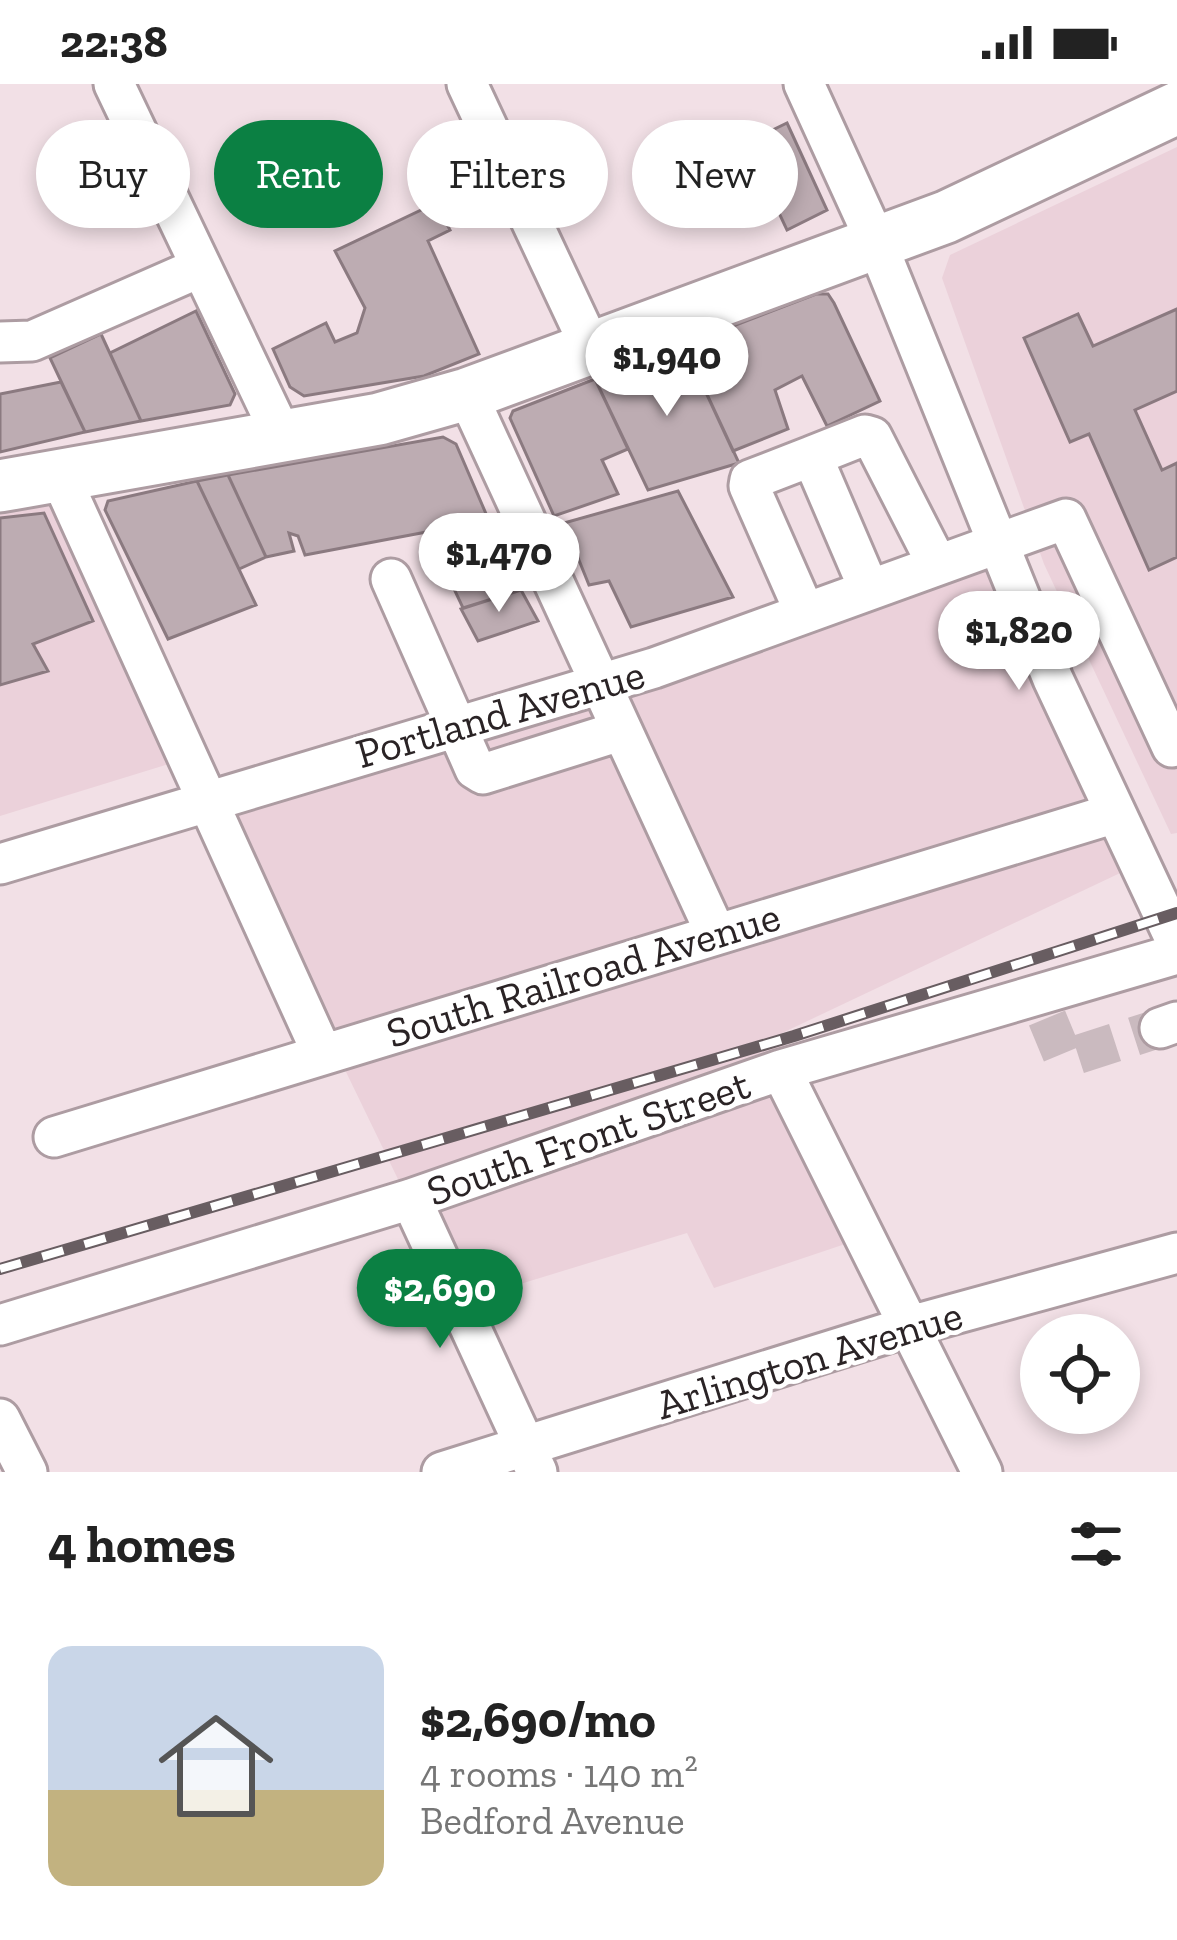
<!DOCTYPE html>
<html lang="en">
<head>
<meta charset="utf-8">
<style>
	body { margin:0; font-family:"Zilla Slab",serif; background:#f6f6f6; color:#222; height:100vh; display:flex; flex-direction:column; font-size:45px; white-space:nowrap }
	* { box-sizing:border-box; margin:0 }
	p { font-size:39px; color:#767676 }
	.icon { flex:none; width:66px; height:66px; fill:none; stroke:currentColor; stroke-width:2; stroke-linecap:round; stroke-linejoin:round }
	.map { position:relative; height:1388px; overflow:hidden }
	.drawer { display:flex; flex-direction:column; background:#fff; flex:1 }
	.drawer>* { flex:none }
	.hud { position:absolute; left:36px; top:36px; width:1107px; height:108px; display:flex; gap:24px }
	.buttons { position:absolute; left:1020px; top:1230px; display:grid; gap:24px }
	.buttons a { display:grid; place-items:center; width:120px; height:120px; border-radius:50%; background:#fff; box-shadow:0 6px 18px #0003; font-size:60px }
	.price { position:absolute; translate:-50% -102px; padding:0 27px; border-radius:42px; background:#fff; color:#222; font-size:39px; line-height:78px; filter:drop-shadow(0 3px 6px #0008) }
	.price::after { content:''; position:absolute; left:50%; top:72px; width:36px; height:27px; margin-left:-18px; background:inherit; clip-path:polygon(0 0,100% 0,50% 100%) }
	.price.on { background:#0b8043; color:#fff }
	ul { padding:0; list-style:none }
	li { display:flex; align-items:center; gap:36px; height:300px; padding:0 48px }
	li span { display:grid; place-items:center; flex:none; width:336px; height:240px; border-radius:24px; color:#555 }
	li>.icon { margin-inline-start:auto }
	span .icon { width:144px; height:144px; fill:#fffc; stroke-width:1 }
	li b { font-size:51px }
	h2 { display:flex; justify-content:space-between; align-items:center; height:144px; padding:0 48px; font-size:51px }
	.tag { padding:0 42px; border-radius:54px; background:#fff; box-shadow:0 6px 18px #0003; font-size:42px; line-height:108px }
	.tag.on { background:#0b8043; color:#fff }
	.status { display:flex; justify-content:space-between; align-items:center; height:84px; padding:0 60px; background:#fff; direction:ltr }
	.status svg { height:33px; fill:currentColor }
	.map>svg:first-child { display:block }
	.built { fill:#ebd1da }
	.building { fill:#bdacb2; stroke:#8b7a80; stroke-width:3 }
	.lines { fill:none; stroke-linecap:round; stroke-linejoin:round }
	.minor-tunnel { stroke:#cababf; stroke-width:39; stroke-dasharray:39 20; stroke-linecap:butt }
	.minor-casing { stroke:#ad9ca2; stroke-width:45 }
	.major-casing { stroke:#ad9ca2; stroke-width:57 }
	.minor { stroke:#fff; stroke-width:39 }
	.major { stroke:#fff; stroke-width:51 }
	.rail-casing { stroke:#685d61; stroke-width:12 }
	.rail { stroke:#fff; stroke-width:8; stroke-dasharray:22; stroke-linecap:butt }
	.labels { text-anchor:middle; stroke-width:9; stroke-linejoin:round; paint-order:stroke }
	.street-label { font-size:42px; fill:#2a2325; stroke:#fff }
</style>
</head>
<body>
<div class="status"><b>22:38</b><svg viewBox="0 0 49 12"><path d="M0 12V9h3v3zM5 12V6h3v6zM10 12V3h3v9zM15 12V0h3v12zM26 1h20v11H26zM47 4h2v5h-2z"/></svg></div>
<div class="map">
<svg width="1177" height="1388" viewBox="0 0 1177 1388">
	<rect width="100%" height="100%" fill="#f2e0e6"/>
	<!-- built -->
	<path class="built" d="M 1177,63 L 1177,749 L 1171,750 L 1044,480 L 942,194 L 950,171 Z
		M 49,412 L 172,679 L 0,732 L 0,421 Z
		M 989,459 L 1135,782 L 780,950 L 863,1154 L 714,1204 L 687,1149 L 458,1219 L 205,697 Z"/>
	<!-- building -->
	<path class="building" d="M 787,39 L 827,126 L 787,146 L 746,59 Z
		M 436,119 L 450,146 L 428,157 L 479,270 L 424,292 L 304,312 L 290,303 L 273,265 L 326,239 L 335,258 L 357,249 L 365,224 L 335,167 Z
		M 816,210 L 828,210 L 834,219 L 880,317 L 827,342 L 802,292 L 775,306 L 788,345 L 733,367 L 684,261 Z
		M 1177,225 L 1177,307 L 1135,326 L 1162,386 L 1177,379 L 1177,473 L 1149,486 L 1089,350 L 1070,358 L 1024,254 L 1078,230 L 1093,262 Z
		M 196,227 L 235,310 L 230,321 L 141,337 L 110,269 Z
		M 101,250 L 141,337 L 85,348 L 50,274 Z
		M 684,261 L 739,379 L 648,406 L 595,295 Z
		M 595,295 L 628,365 L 602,376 L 618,410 L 554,432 L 510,334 L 513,327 Z
		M 61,298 L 85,348 L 0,368 L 0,310 Z
		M 443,353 L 456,360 L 496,453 L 447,468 L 437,446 L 305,471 L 298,452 L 289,449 L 294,467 L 266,473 L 228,391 Z
		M 228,391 L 266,473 L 239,485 L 197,397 Z
		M 197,397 L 256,521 L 168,555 L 105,426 L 108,417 Z
		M 678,407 L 733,513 L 631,543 L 609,497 L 589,501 L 564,439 Z
		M 44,429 L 93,537 L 33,560 L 48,587 L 0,601 L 0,434 Z
		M 496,453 L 521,506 L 463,524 L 438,471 Z
		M 521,506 L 538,537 L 478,557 L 461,525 Z"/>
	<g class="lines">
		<!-- minor-tunnel -->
		<path class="minor-tunnel" d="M 1047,934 L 1064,975 L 1160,944"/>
		<defs>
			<path id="minor" d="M 114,0 L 281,350
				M 467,0 L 590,262
				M 804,0 L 877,160 L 1053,595 L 1177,859
				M 0,258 L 32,257 L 201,183
				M 467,310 L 716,850
				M 60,392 L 322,969
				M 391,495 L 475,685 L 483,690 L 620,647
				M 869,505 L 812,372 L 865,351 L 872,353 L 937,480
				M 805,529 L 749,402 L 750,396 L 812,372
				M 0,780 L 654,584 L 1066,435 L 1172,663 L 1177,661
				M 1160,944 L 1177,938
				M 781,986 L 982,1388
				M 54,1053 L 1112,730
				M 411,1115 L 537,1388
				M 0,1241 L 411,1115 L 781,986 L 1177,870
				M 0,1335 L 27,1388
				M 442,1388 L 910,1242 L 1177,1169"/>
			<path id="major" d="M 0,402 L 379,335 L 467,310 L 946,133 L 1177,24"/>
		</defs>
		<!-- minor casing -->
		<use href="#minor" class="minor-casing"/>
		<!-- major casing -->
		<use href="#major" class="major-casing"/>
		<!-- minor -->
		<use href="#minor" class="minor"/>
		<!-- major -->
		<use href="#major" class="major"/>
		<defs>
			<path id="rail" d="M 0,1185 L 794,952 L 1177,829"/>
		</defs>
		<!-- rail casing -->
		<use href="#rail" class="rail-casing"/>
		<!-- rail -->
		<use href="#rail" class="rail"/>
	</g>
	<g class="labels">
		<!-- street labels -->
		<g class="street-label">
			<text transform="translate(500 629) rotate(-16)" y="15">Portland Avenue</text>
			<text transform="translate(583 890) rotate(-17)" y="15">South Railroad Avenue</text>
			<text transform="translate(588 1053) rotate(-19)" y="15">South Front Street</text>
			<text transform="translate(809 1275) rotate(-17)" y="15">Arlington Avenue</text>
		</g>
	</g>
</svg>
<div class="buttons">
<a><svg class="icon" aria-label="locate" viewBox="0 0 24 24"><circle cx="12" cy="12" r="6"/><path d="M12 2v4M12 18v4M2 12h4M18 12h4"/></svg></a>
</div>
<b class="price" style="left:667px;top:335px">$1,940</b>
<b class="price" style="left:499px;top:531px">$1,470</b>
<b class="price" style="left:1019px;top:609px">$1,820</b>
<b class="price on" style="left:440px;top:1267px">$2,690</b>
<div class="hud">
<a class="tag">Buy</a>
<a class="tag on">Rent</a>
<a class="tag">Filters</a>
<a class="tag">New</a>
</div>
</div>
<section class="drawer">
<h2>4 homes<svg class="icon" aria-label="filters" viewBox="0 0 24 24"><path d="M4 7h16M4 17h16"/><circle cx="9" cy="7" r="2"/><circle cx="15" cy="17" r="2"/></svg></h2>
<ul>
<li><span style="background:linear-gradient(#c9d6e8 60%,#c2b280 0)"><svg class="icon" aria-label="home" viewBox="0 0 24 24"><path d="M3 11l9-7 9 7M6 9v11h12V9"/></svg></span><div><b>$2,690/mo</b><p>4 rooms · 140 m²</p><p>Bedford Avenue</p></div></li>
</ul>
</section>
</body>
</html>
